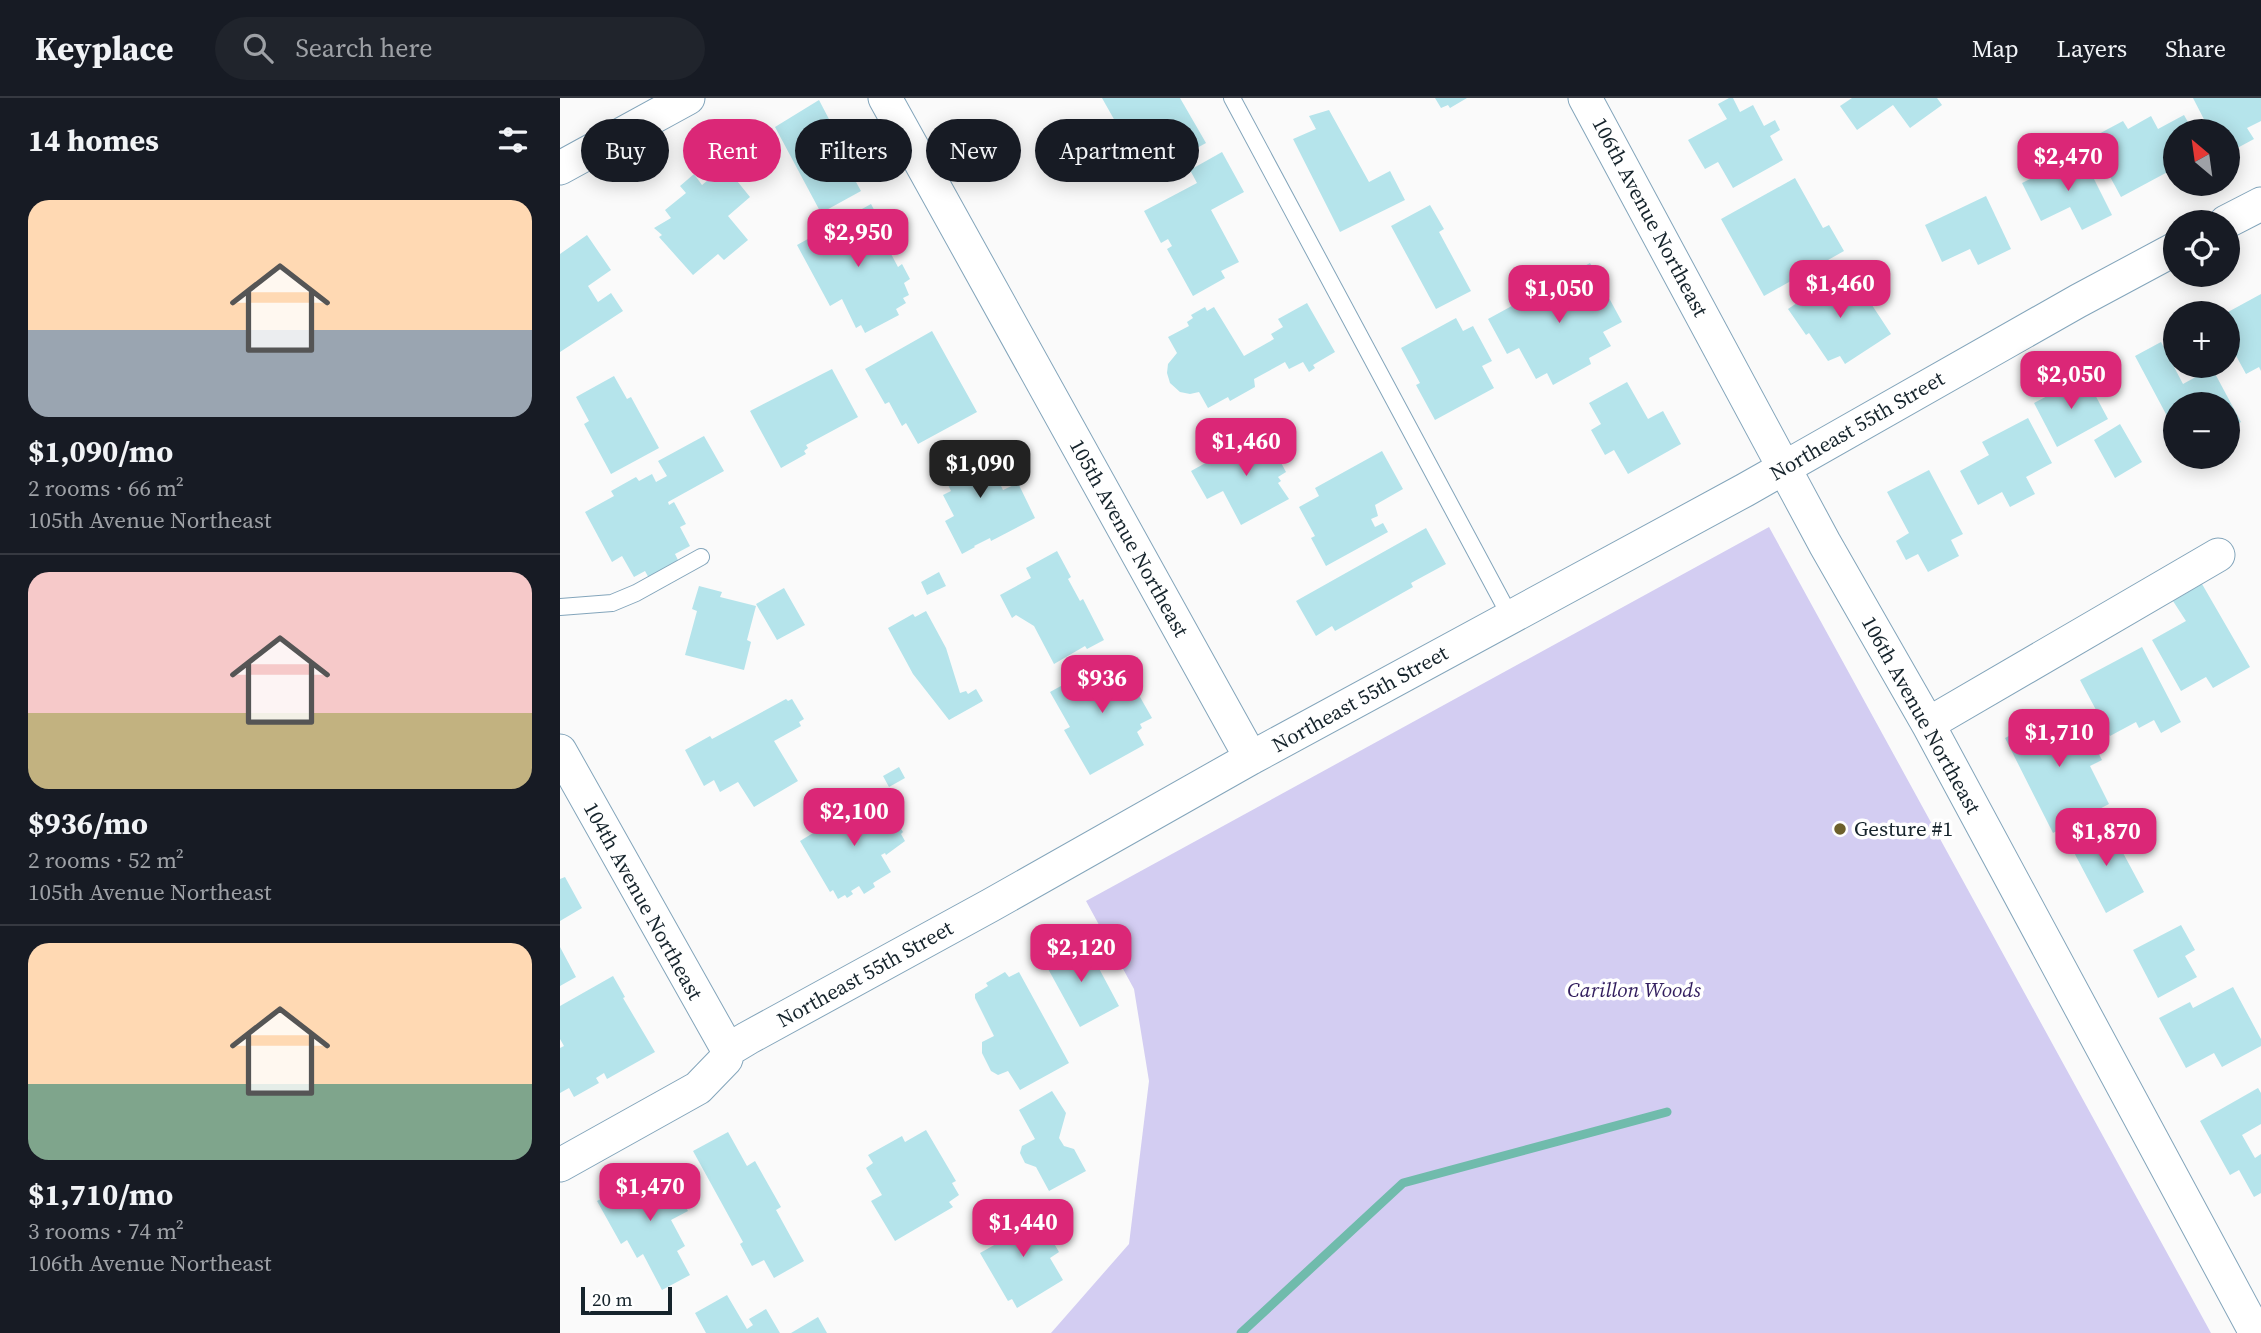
<!DOCTYPE html>
<html lang="en">
<head>
<meta charset="utf-8">
<style>
	body { margin:0; font-family:"Source Serif 4",serif; background:#20242c; color:#f1f3f6; height:100vh; display:flex; flex-direction:column; font-size:26px; white-space:nowrap }
	* { box-sizing:border-box; margin:0 }
	p { font-size:23px; color:#9ea1a6 }
	.icon { flex:none; width:38px; height:38px; fill:none; stroke:currentColor; stroke-width:2; stroke-linecap:round; stroke-linejoin:round }
	.map { position:relative; flex:1; overflow:hidden }
	.sheet { display:flex; flex-direction:column; background:#171b24; width:560px }
	.sheet>* { flex:none }
	.guide { position:absolute; left:21px; top:21px; width:665px; height:63px; display:flex; gap:14px }
	.needle { width:46px; rotate:331deg }
	.controls { position:absolute; left:1603px; top:21px; display:grid; gap:14px }
	.controls a { display:grid; place-items:center; width:77px; height:77px; border-radius:50%; background:#171b24; box-shadow:0 4px 18px #0003; font-size:35px }
	.scale { position:absolute; left:21px; bottom:18px; width:91px; box-sizing:border-box; padding-left:7px; border:4px solid #16242c; border-top:0; font-size:19px; line-height:24px; white-space:nowrap; color:#16242c; -webkit-text-stroke:5px #fff; paint-order:stroke }
	.price { position:absolute; translate:-50% -60px; padding:0 16px; border-radius:14px; background:#db2777; color:#fff; font-size:23px; line-height:46px; filter:drop-shadow(0 2px 4px #0008) }
	.price::after { content:''; position:absolute; left:50%; top:42px; width:21px; height:16px; margin-left:-10px; background:inherit; clip-path:polygon(0 0,100% 0,50% 100%) }
	.price.current { background:#222; color:#fff }
	ul { padding:0; list-style:none }
	li { display:grid; align-content:center; gap:14px; height:371px; padding:0 28px }
	li+li { border-top:2px solid #363941 }
	li span { display:grid; place-items:center; height:217px; border-radius:21px; color:#555 }
	li>.icon { margin-inline-start:auto }
	span .icon { width:126px; height:126px; fill:#fffc; stroke-width:1 }
	li b { font-size:30px }
	h2 { display:flex; justify-content:space-between; align-items:center; height:84px; padding:0 28px; font-size:30px }
	.pill { padding:0 24px; border-radius:32px; background:#171b24; box-shadow:0 4px 18px #0003; font-size:24px; line-height:63px }
	.pill.current { background:#db2777; color:#fff }
	header { display:flex; align-items:center; gap:42px; box-sizing:border-box; height:98px; padding:0 35px; background:#171b24; border-bottom:2px solid #363941 }
	header strong { font-size:33px }
	nav { display:flex; gap:38px; margin-inline-start:auto; font-size:24px }
	.search { width:490px; height:63px; background:#20242c; display:flex; align-items:center; gap:18px; box-sizing:border-box; padding:0 24px; border-radius:38px; color:#9ea1a6; font-size:26px }
	main { display:flex; flex:1; min-height:0 }
	.map>svg:first-child { display:block }
	.green { fill:#d3cdf2 }
	.lines { fill:none; stroke-linecap:round; stroke-linejoin:round }
	.stream { stroke:#70bbac; stroke-width:9 }
	.building { fill:#b5e4eb }
	.lane-casing { stroke:#83a5bb; stroke-width:18 }
	.street-casing { stroke:#83a5bb; stroke-width:35 }
	.lane { stroke:#fff; stroke-width:16 }
	.street { stroke:#fff; stroke-width:33 }
	.poi-dot { fill:#6d602d; stroke:#fff; stroke-width:2.5 }
	.labels { text-anchor:middle; stroke-width:7; stroke-linejoin:round; paint-order:stroke }
	.street-label { font-size:21px; fill:#16242c; stroke:#fff }
	.poi-label { font-size:21px; fill:#16242c; stroke:#fff; text-anchor:start }
	.park-label { font-size:21px; font-style:italic; fill:#321e5e; stroke:#fff }
</style>
</head>
<body>
<header>
<strong>Keyplace</strong>
<div class="search"><svg class="icon" aria-label="search" viewBox="0 0 24 24"><circle cx="10" cy="10" r="6"/><path d="M15 15l6 6"/></svg>Search here</div>
<nav><a>Map</a><a>Layers</a><a>Share</a></nav>
</header>
<main>
<section class="sheet">
<h2>14 homes<svg class="icon" aria-label="filters" viewBox="0 0 24 24"><path d="M4 7h16M4 17h16"/><circle cx="9" cy="7" r="2"/><circle cx="15" cy="17" r="2"/></svg></h2>
<ul>
<li><span style="background:linear-gradient(#ffd9b3 60%,#9aa5b1 0)"><svg class="icon" aria-label="home" viewBox="0 0 24 24"><path d="M3 11l9-7 9 7M6 9v11h12V9"/></svg></span><div><b>$1,090/mo</b><p>2 rooms · 66 m²</p><p>105th Avenue Northeast</p></div></li>
<li><span style="background:linear-gradient(#f6c9c9 65%,#c2b280 0)"><svg class="icon" aria-label="home" viewBox="0 0 24 24"><path d="M3 11l9-7 9 7M6 9v11h12V9"/></svg></span><div><b>$936/mo</b><p>2 rooms · 52 m²</p><p>105th Avenue Northeast</p></div></li>
<li><span style="background:linear-gradient(#ffd9b3 65%,#7fa58c 0)"><svg class="icon" aria-label="home" viewBox="0 0 24 24"><path d="M3 11l9-7 9 7M6 9v11h12V9"/></svg></span><div><b>$1,710/mo</b><p>3 rooms · 74 m²</p><p>106th Avenue Northeast</p></div></li>
</ul>
</section>
<div class="map">
<svg width="1701" height="1235" viewBox="0 0 1701 1235">
	<rect width="100%" height="100%" fill="#fafafa"/>
	<!-- green -->
	<path class="green" d="M 1209,429 L 1651,1235 L 491,1235 L 569,1146 L 589,983 L 574,891 L 526,803 Z"/>
	<g class="lines">
		<!-- stream -->
		<path class="stream" d="M 681,1235 L 843,1085 L 1107,1014"/>
	</g>
	<!-- building -->
	<path class="building" d="M 542,0 L 620,0 L 646,45 L 586,78 Z
		M 875,0 L 907,0 L 890,10 L 888,7 L 881,10 Z
		M 1169,0 L 1173,0 L 1180,14 L 1193,7 L 1204,28 L 1215,22 L 1220,32 L 1210,38 L 1223,62 L 1173,90 L 1158,64 L 1145,71 L 1128,42 L 1167,21 L 1158,6 Z
		M 1292,0 L 1377,0 L 1382,7 L 1350,30 L 1333,7 L 1297,32 L 1280,8 Z
		M 1633,0 L 1701,0 L 1701,23 L 1687,30 L 1694,41 L 1668,55 L 1668,33 L 1650,33 Z
		M 259,2 L 271,25 L 265,28 L 301,93 L 261,115 L 215,29 Z
		M 769,12 L 809,84 L 830,73 L 845,102 L 780,134 L 733,41 L 756,31 L 749,18 Z
		M 1624,17 L 1633,33 L 1615,33 L 1615,70 L 1561,99 L 1541,62 L 1545,60 L 1533,39 L 1563,23 L 1568,31 L 1591,18 L 1598,31 Z
		M 662,54 L 684,94 L 651,112 L 679,164 L 661,173 L 665,180 L 633,198 L 607,151 L 612,148 L 608,141 L 601,145 L 584,113 L 637,85 L 630,72 Z
		M 1521,55 L 1552,117 L 1522,132 L 1510,109 L 1481,123 L 1462,85 Z
		M 165,68 L 190,99 L 168,118 L 188,142 L 164,162 L 158,156 L 133,177 L 99,139 L 102,137 L 94,130 L 111,120 L 105,112 L 126,95 L 120,88 L 134,76 L 142,87 Z
		M 1235,80 L 1263,130 L 1269,127 L 1284,153 L 1204,198 L 1161,121 Z
		M 1426,98 L 1451,151 L 1418,167 L 1410,151 L 1382,164 L 1365,127 Z
		M 311,106 L 326,134 L 326,137 L 317,142 L 323,152 L 325,151 L 327,156 L 330,154 L 338,169 L 342,166 L 350,181 L 344,185 L 349,197 L 343,200 L 346,205 L 336,211 L 339,217 L 305,235 L 301,227 L 296,230 L 282,201 L 270,208 L 237,147 Z
		M 870,107 L 884,131 L 879,134 L 911,193 L 876,211 L 831,128 Z
		M 27,137 L 51,172 L 28,188 L 38,204 L 51,195 L 63,213 L 0,254 L 0,156 Z
		M 1030,165 L 1062,224 L 1043,234 L 1051,248 L 1029,260 L 1031,266 L 993,287 L 987,275 L 976,281 L 959,250 L 947,256 L 928,221 Z
		M 1299,175 L 1307,188 L 1293,197 L 1299,206 L 1308,201 L 1331,236 L 1285,266 L 1280,258 L 1268,263 L 1249,235 L 1246,237 L 1228,211 L 1274,180 L 1276,183 L 1282,178 L 1286,183 Z
		M 1701,196 L 1701,273 L 1699,269 L 1686,276 L 1668,243 L 1668,214 Z
		M 747,205 L 775,254 L 753,267 L 755,270 L 749,274 L 743,264 L 729,271 L 725,264 L 694,281 L 695,289 L 670,303 L 668,299 L 648,310 L 639,294 L 630,296 L 620,294 L 610,285 L 607,275 L 608,266 L 617,255 L 608,239 L 629,228 L 627,224 L 633,220 L 631,217 L 645,209 L 647,213 L 654,209 L 684,258 L 714,241 L 711,236 L 723,229 L 718,221 Z
		M 896,220 L 903,233 L 913,228 L 932,263 L 922,268 L 934,290 L 875,322 L 856,287 L 860,285 L 841,250 Z
		M 372,233 L 417,314 L 358,346 L 346,325 L 342,328 L 329,304 L 325,306 L 305,271 Z
		M 1601,244 L 1623,286 L 1652,270 L 1681,324 L 1668,331 L 1668,306 L 1615,306 L 1615,333 L 1575,258 Z
		M 272,271 L 298,319 L 246,347 L 248,350 L 244,353 L 246,356 L 221,370 L 190,313 Z
		M 54,278 L 67,301 L 71,299 L 99,350 L 51,376 L 24,326 L 29,323 L 16,299 Z
		M 1525,278 L 1548,321 L 1497,349 L 1474,305 Z
		M 1067,284 L 1088,321 L 1103,313 L 1121,346 L 1068,376 L 1054,352 L 1045,357 L 1031,332 L 1041,326 L 1029,305 Z
		M 1468,320 L 1492,365 L 1466,379 L 1475,396 L 1450,409 L 1442,394 L 1418,407 L 1400,373 L 1429,357 L 1422,344 Z
		M 1560,326 L 1582,364 L 1555,380 L 1534,342 Z
		M 710,334 L 723,358 L 719,361 L 726,374 L 718,379 L 721,383 L 718,385 L 729,401 L 681,427 L 663,393 L 647,401 L 631,373 L 671,351 L 672,353 L 685,343 L 687,346 Z
		M 144,338 L 164,373 L 108,404 L 109,407 L 114,404 L 126,426 L 120,429 L 130,448 L 115,456 L 120,466 L 90,482 L 85,473 L 74,479 L 62,458 L 52,464 L 25,414 L 54,398 L 51,393 L 76,379 L 79,383 L 92,376 L 96,384 L 107,378 L 98,363 Z
		M 413,344 L 418,354 L 420,352 L 430,372 L 426,374 L 428,377 L 434,374 L 443,392 L 458,385 L 475,420 L 431,443 L 430,440 L 414,448 L 415,449 L 402,456 L 385,423 L 394,418 L 383,397 L 391,393 L 376,362 Z
		M 822,353 L 843,391 L 815,407 L 818,418 L 811,421 L 815,429 L 823,425 L 828,434 L 766,468 L 751,440 L 755,438 L 739,409 L 759,398 L 755,390 Z
		M 1369,372 L 1403,436 L 1391,442 L 1399,458 L 1368,474 L 1358,456 L 1346,462 L 1336,443 L 1349,435 L 1327,394 Z
		M 866,430 L 886,466 L 851,485 L 853,489 L 775,533 L 772,528 L 756,538 L 736,503 Z
		M 497,453 L 511,479 L 508,481 L 520,503 L 523,501 L 544,542 L 527,551 L 525,548 L 494,566 L 474,528 L 456,517 L 452,520 L 440,497 L 471,480 L 466,470 Z
		M 379,474 L 386,488 L 367,497 L 361,484 Z
		M 1642,486 L 1690,569 L 1653,590 L 1646,579 L 1621,593 L 1592,542 L 1626,523 L 1613,503 Z
		M 139,488 L 162,494 L 160,499 L 196,508 L 187,542 L 191,544 L 184,572 L 125,557 L 137,513 L 132,511 Z
		M 224,490 L 245,527 L 217,542 L 196,506 Z
		M 366,513 L 386,550 L 400,595 L 406,593 L 408,596 L 416,591 L 423,603 L 389,622 L 353,576 L 328,530 L 353,516 L 355,519 Z
		M 1582,549 L 1621,624 L 1601,635 L 1594,622 L 1579,630 L 1576,624 L 1550,638 L 1520,582 Z
		M 550,561 L 553,568 L 560,564 L 592,620 L 580,626 L 582,630 L 577,634 L 584,647 L 530,677 L 504,632 L 510,629 L 490,594 Z
		M 226,601 L 228,603 L 232,601 L 244,621 L 239,624 L 241,628 L 214,643 L 238,683 L 194,709 L 178,684 L 160,694 L 154,682 L 144,688 L 125,652 L 150,638 L 152,641 Z
		M 1502,611 L 1512,631 L 1523,625 L 1542,662 L 1530,668 L 1549,706 L 1493,735 L 1445,640 Z
		M 339,669 L 345,680 L 329,689 L 323,678 Z
		M 320,698 L 343,734 L 341,736 L 345,743 L 326,757 L 325,755 L 321,757 L 331,774 L 313,785 L 315,789 L 304,796 L 299,788 L 291,793 L 293,796 L 287,800 L 285,797 L 278,801 L 273,792 L 270,794 L 240,743 L 258,732 L 262,720 L 278,723 Z
		M 1547,725 L 1584,794 L 1546,815 L 1509,745 Z
		M 5,779 L 22,810 L 0,823 L 0,781 Z
		M 1621,827 L 1635,852 L 1625,858 L 1637,879 L 1598,900 L 1573,852 Z
		M 526,846 L 559,908 L 520,929 L 481,858 L 497,849 L 502,859 Z
		M 0,849 L 16,879 L 0,888 Z
		M 445,874 L 449,879 L 459,874 L 509,965 L 460,992 L 448,973 L 438,977 L 431,973 L 422,955 L 422,944 L 434,938 L 415,900 L 415,896 L 428,888 L 426,885 Z
		M 53,878 L 65,899 L 63,900 L 95,954 L 47,981 L 44,975 L 36,980 L 39,985 L 14,999 L 9,990 L 0,995 L 0,950 L 4,948 L 0,941 L 0,908 Z
		M 1673,889 L 1701,941 L 1701,948 L 1662,969 L 1654,955 L 1626,970 L 1599,920 L 1630,904 L 1633,910 Z
		M 1698,990 L 1701,995 L 1701,1026 L 1682,1037 L 1695,1060 L 1701,1056 L 1701,1095 L 1694,1099 L 1679,1072 L 1670,1077 L 1640,1023 Z
		M 492,993 L 506,1015 L 499,1040 L 504,1048 L 514,1051 L 526,1073 L 489,1093 L 476,1069 L 465,1065 L 460,1055 L 462,1048 L 475,1041 L 459,1012 Z
		M 366,1032 L 396,1083 L 392,1085 L 399,1097 L 389,1104 L 393,1109 L 335,1143 L 311,1103 L 322,1097 L 306,1070 L 313,1065 L 308,1057 L 342,1038 L 345,1044 Z
		M 168,1034 L 187,1068 L 195,1063 L 221,1109 L 216,1112 L 244,1163 L 214,1180 L 204,1162 L 192,1168 L 180,1146 L 183,1144 L 133,1053 Z
		M 102,1066 L 128,1113 L 111,1122 L 125,1148 L 117,1153 L 130,1177 L 102,1192 L 83,1156 L 77,1160 L 67,1142 L 61,1146 L 37,1103 Z
		M 475,1113 L 499,1154 L 490,1160 L 503,1182 L 457,1210 L 452,1201 L 448,1203 L 420,1155 L 436,1146 L 432,1140 L 437,1137 L 432,1129 L 446,1120 L 449,1125 L 462,1117 L 464,1120 Z
		M 167,1197 L 187,1231 L 193,1227 L 189,1221 L 206,1211 L 220,1235 L 146,1235 L 135,1215 Z
		M 258,1219 L 267,1235 L 231,1235 Z"/>
	<g class="lines">
		<defs>
			<path id="lane" d="M 672,0 L 950,518
				M 0,509 L 52,505 L 76,495 L 141,459"/>
			<path id="street" d="M 325,0 L 691,660
				M 1025,0 L 1265,446 L 1368,626 L 1696,1235
				M 0,70 L 128,0
				M 1666,124 L 1701,106
				M 1368,626 L 1658,457
				M 0,653 L 168,952
				M 0,1067 L 138,990 L 166,961 L 168,952 L 188,940 L 431,807 L 691,660 L 1185,392 L 1518,203 L 1615,151"/>
		</defs>
		<!-- lane casing -->
		<use href="#lane" class="lane-casing"/>
		<!-- street casing -->
		<use href="#street" class="street-casing"/>
		<!-- lane -->
		<use href="#lane" class="lane"/>
		<!-- street -->
		<use href="#street" class="street"/>
	</g>
	<!-- markers -->
	<circle class="poi-dot" cx="1280" cy="731" r="7"/>
	<g class="labels">
		<!-- street labels -->
		<g class="street-label">
			<text transform="translate(1090 119) rotate(62)" y="7">106th Avenue Northeast</text>
			<text transform="translate(1297 328) rotate(-30)" y="7">Northeast 55th Street</text>
			<text transform="translate(569 440) rotate(61)" y="7">105th Avenue Northeast</text>
			<text transform="translate(800 601) rotate(-29)" y="7">Northeast 55th Street</text>
			<text transform="translate(1361 617) rotate(61)" y="7">106th Avenue Northeast</text>
			<text transform="translate(83 803) rotate(61)" y="7">104th Avenue Northeast</text>
			<text transform="translate(305 876) rotate(-29)" y="7">Northeast 55th Street</text>
		</g>
		<!-- poi labels -->
		<g class="poi-label">
			<text x="1294" y="738">Gesture #1</text>
		</g>
		<!-- park labels -->
		<g class="park-label">
			<text x="1074" y="899">Carillon Woods</text>
		</g>
	</g>
</svg>
<div class="controls">
<a><svg class="needle" viewBox="-14 -14 28 28"><path d="M0-13l5 13h-10z" fill="#e53935"/><path d="M0 13l5-13h-10z" fill="#9ea1a6"/></svg></a>
<a><svg class="icon" aria-label="locate" viewBox="0 0 24 24"><circle cx="12" cy="12" r="6"/><path d="M12 2v4M12 18v4M2 12h4M18 12h4"/></svg></a>
<a>+</a>
<a>−</a>
</div>
<div class="scale">20 m</div>
<b class="price" style="left:1508px;top:95px">$2,470</b>
<b class="price" style="left:298px;top:171px">$2,950</b>
<b class="price" style="left:1280px;top:222px">$1,460</b>
<b class="price" style="left:999px;top:227px">$1,050</b>
<b class="price" style="left:1511px;top:313px">$2,050</b>
<b class="price" style="left:686px;top:380px">$1,460</b>
<b class="price current" style="left:420px;top:402px">$1,090</b>
<b class="price" style="left:542px;top:617px">$936</b>
<b class="price" style="left:1499px;top:671px">$1,710</b>
<b class="price" style="left:294px;top:750px">$2,100</b>
<b class="price" style="left:1546px;top:770px">$1,870</b>
<b class="price" style="left:521px;top:886px">$2,120</b>
<b class="price" style="left:90px;top:1125px">$1,470</b>
<b class="price" style="left:463px;top:1161px">$1,440</b>
<div class="guide">
<a class="pill">Buy</a>
<a class="pill current">Rent</a>
<a class="pill">Filters</a>
<a class="pill">New</a>
<a class="pill">Apartment</a>
</div>
</div>
</main>
</body>
</html>
